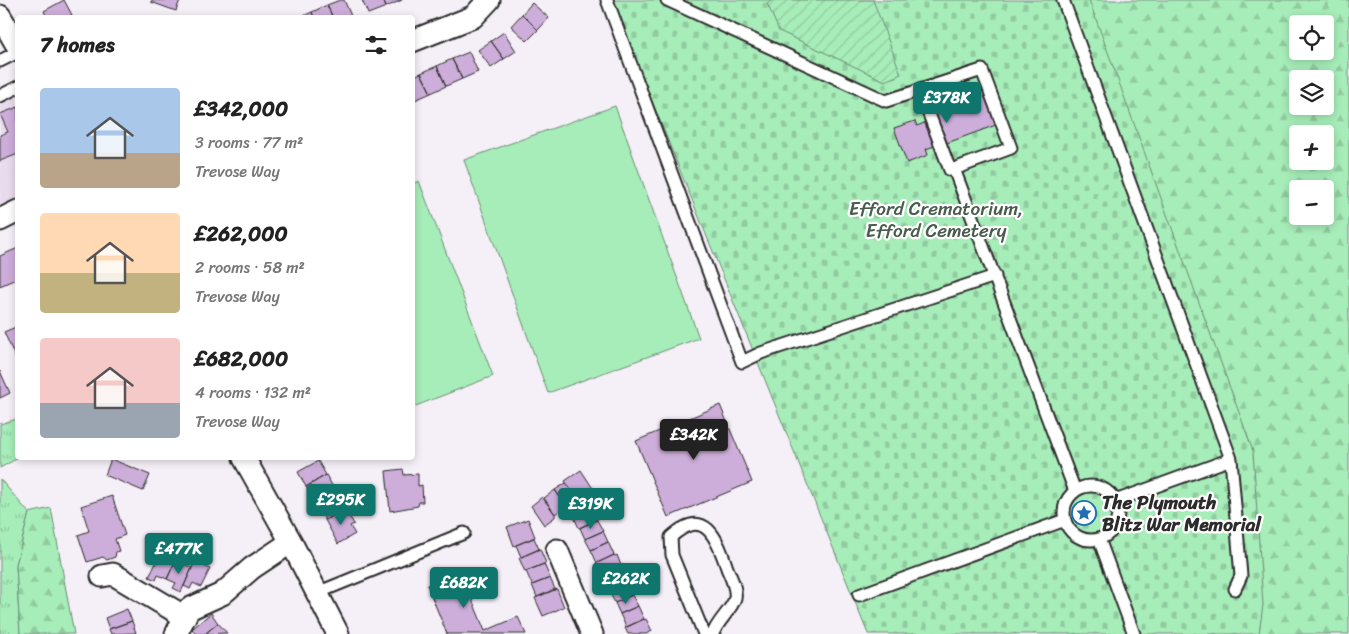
<!DOCTYPE html>
<html lang="en">
<head>
<meta charset="utf-8">
<style>
	body { margin:0; font-family:Sriracha,sans-serif; background:#f2f2f2; color:#222; height:100vh; display:flex; flex-direction:column; font-size:19px; white-space:nowrap }
	* { box-sizing:border-box; margin:0 }
	p { font-size:16px; color:#767676 }
	.icon { flex:none; width:28px; height:28px; fill:none; stroke:currentColor; stroke-width:2; stroke-linecap:round; stroke-linejoin:round }
	.map { position:relative; flex:1; overflow:hidden }
	.details { position:absolute; left:15px; top:15px; width:400px; height:445px; display:flex; flex-direction:column; background:#fff; border-radius:5px; box-shadow:0 2px 8px #0003 }
	.details>* { flex:none }
	.controls { position:absolute; left:1289px; top:15px; display:grid; gap:10px }
	.controls a { display:grid; place-items:center; width:45px; height:45px; border-radius:5px; background:#fff; box-shadow:0 2px 8px #0003; font-size:25px }
	.price { position:absolute; translate:-50% -42px; padding:0 11px; border-radius:5px; background:#0f766e; color:#fff; font-size:16px; line-height:32px; filter:drop-shadow(0 1px 2px #0008) }
	.price::after { content:''; position:absolute; left:50%; top:30px; width:15px; height:11px; margin-left:-8px; background:inherit; clip-path:polygon(0 0,100% 0,50% 100%) }
	.price.active { background:#222; color:#fff }
	ul { padding:0; list-style:none }
	li { display:flex; align-items:center; gap:15px; height:125px; padding:0 25px }
	li span { display:grid; place-items:center; flex:none; width:140px; height:100px; border-radius:5px; color:#555 }
	li>.icon { margin-inline-start:auto }
	span .icon { width:60px; height:60px; fill:#fffc; stroke-width:1 }
	li b { font-size:21px }
	h2 { display:flex; justify-content:space-between; align-items:center; height:60px; padding:0 25px; font-size:21px }
	.map>svg:first-child { display:block }
	.built { fill:#e9dbee }
	.grass { fill:url(#grass-tufts); stroke:#698c72 }
	.forest { fill:url(#forest-firs); stroke:#698c72; fill-rule:evenodd }
	.cemetery { fill:url(#cemetery-stones); stroke:#698c72 }
	.garden { fill:url(#garden-furrows); stroke:#698c72 }
	.pitch { fill:#a7edb9; stroke:#698c72 }
	.building { fill:#cdadd9; stroke:#2b2b2b }
	.lines { fill:none; stroke-linecap:round; stroke-linejoin:round }
	.lane-casing { stroke:#2b2b2b; stroke-width:15 }
	.street-casing { stroke:#2b2b2b; stroke-width:25 }
	.lane { stroke:#fff; stroke-width:11 }
	.street { stroke:#fff; stroke-width:21 }
	.labels { text-anchor:middle; stroke-width:4.5; stroke-linejoin:round; paint-order:stroke }
	.park-label { font-size:19px; fill:#4a5c4e; stroke:#fff }
	.poi-label { font-size:19px; font-weight:bold; fill:#2b2b2b; stroke:#fff; text-anchor:start }
</style>
</head>
<body>
<div class="map">
<svg width="1349" height="634" viewBox="0 0 1349 634">
	<defs>
		<pattern id="grass-tufts" width="24" height="20" patternUnits="userSpaceOnUse" patternTransform="scale(1.25)"><rect width="24" height="20" fill="#a7edb9"/><path d="M3 7l-1-3M5 7V3M7 7l1-3M15 17l-1-3M17 17v-4M19 17l1-3" fill="none" stroke="#90cb9f"/></pattern>
		<pattern id="forest-firs" width="22" height="20" patternUnits="userSpaceOnUse" patternTransform="scale(1.25)"><rect width="22" height="20" fill="#a7edb9"/><path d="M5 1l3.5 6h-7zM16 11l3.5 6h-7z" fill="#90cb9f"/></pattern>
		<pattern id="cemetery-stones" width="16" height="16" patternUnits="userSpaceOnUse" patternTransform="scale(1.25)"><rect width="16" height="16" fill="#a7edb9"/><path d="M2 7V4a2 2 0 0 1 4 0v3zM10 15v-3a2 2 0 0 1 4 0v3z" fill="#90cb9f"/></pattern>
		<pattern id="garden-furrows" width="10" height="10" patternUnits="userSpaceOnUse" patternTransform="scale(1.25)"><rect width="10" height="10" fill="#a7edb9"/><path d="M-1 1l2-2M0 10L10 0M9 11l2-2" fill="none" stroke="#90cb9f"/></pattern>
	</defs>
	<rect width="100%" height="100%" fill="#f5eff7"/>
	<filter id="ink" filterUnits="userSpaceOnUse"><feTurbulence type="fractalNoise" baseFrequency=".02" numOctaves="2"/><feDisplacementMap in="SourceGraphic" scale="10" xChannelSelector="R" yChannelSelector="G"/><feConvolveMatrix kernelMatrix="1 2 1 2 8 2 1 2 1" color-interpolation-filters="sRGB"/></filter>
	<g filter="url(#ink)">
		<!-- built -->
		<path class="built" d="M 17,87 L 17,210 L 0,218 L 0,96 Z"/>
		<!-- grass -->
		<path class="grass" d="M 17,419 L 18,458 L 0,468 L 0,424 Z
			M 0,479 L 29,513 L 16,565 L 20,634 L 0,634 Z"/>
		<!-- forest -->
		<path class="forest" d="M 1086,0 L 1349,0 L 1349,634 L 1248,634 ZM 1298,24 L 1325,24 L 1325,51 L 1298,51 ZM 1298,79 L 1325,79 L 1325,106 L 1298,106 ZM 1298,134 L 1325,134 L 1325,161 L 1298,161 ZM 1298,189 L 1325,189 L 1325,216 L 1298,216 Z
			M 51,508 L 74,634 L 20,634 L 16,565 L 29,513 Z"/>
		<!-- cemetery -->
		<path class="cemetery" d="M 611,0 L 1089,0 L 1253,451 L 1263,605 L 1259,634 L 868,634 Z"/>
		<!-- garden -->
		<path class="garden" d="M 773,0 L 873,0 L 901,74 L 885,81 L 779,31 L 767,3 Z"/>
		<!-- pitch -->
		<path class="pitch" d="M 615,106 L 699,338 L 548,393 L 464,160 Z
			M 419,181 L 493,376 L 413,407 L 412,184 Z"/>
		<!-- building -->
		<path class="building" d="M 64,0 L 72,15 L 67,18 L 47,18 L 44,11 Z
			M 152,0 L 180,0 L 176,11 L 151,2 Z
			M 340,0 L 344,0 L 352,18 L 333,18 L 327,5 Z
			M 362,0 L 383,0 L 386,7 L 368,14 Z
			M 383,0 L 402,0 L 386,7 Z
			M 532,3 L 549,18 L 538,30 L 522,14 Z
			M 327,5 L 333,18 L 314,18 L 312,12 Z
			M 312,12 L 314,18 L 299,18 Z
			M 522,14 L 538,30 L 527,41 L 511,26 Z
			M 504,32 L 516,51 L 504,59 L 491,41 Z
			M 491,41 L 504,59 L 491,68 L 478,50 Z
			M 469,52 L 478,72 L 462,79 L 452,59 Z
			M 452,59 L 462,79 L 446,86 L 437,66 Z
			M 437,66 L 446,86 L 431,93 L 421,73 Z
			M 421,73 L 431,93 L 415,100 L 412,94 L 412,77 Z
			M 983,88 L 996,125 L 947,143 L 944,134 L 934,138 L 937,145 L 926,149 L 928,155 L 907,163 L 894,128 L 915,121 L 917,126 L 929,121 L 932,109 L 951,102 L 951,104 L 954,103 L 952,98 Z
			M 18,107 L 18,154 L 0,161 L 0,135 L 8,132 L 0,114 Z
			M 18,248 L 18,278 L 0,286 L 0,256 Z
			M 18,326 L 18,347 L 12,350 L 4,332 Z
			M 18,347 L 18,363 L 12,350 Z
			M 0,371 L 10,393 L 0,398 Z
			M 720,405 L 752,482 L 668,517 L 636,441 Z
			M 111,459 L 150,475 L 143,491 L 105,475 Z
			M 318,461 L 326,475 L 306,487 L 298,472 Z
			M 403,469 L 404,475 L 418,474 L 418,486 L 422,485 L 423,502 L 419,502 L 418,506 L 390,511 L 386,471 Z
			M 581,470 L 594,490 L 578,501 L 565,481 Z
			M 326,475 L 336,492 L 316,503 L 306,487 Z
			M 566,483 L 576,499 L 566,506 L 555,490 Z
			M 555,490 L 566,506 L 555,514 L 544,498 Z
			M 336,492 L 345,509 L 325,520 L 316,503 Z
			M 112,496 L 125,535 L 115,539 L 119,551 L 116,552 L 115,557 L 107,560 L 103,557 L 87,562 L 78,535 L 89,531 L 81,506 Z
			M 542,497 L 555,514 L 555,517 L 544,525 L 531,506 Z
			M 594,506 L 599,518 L 579,528 L 573,515 Z
			M 345,509 L 354,524 L 350,526 L 355,534 L 338,544 L 325,520 Z
			M 528,519 L 535,537 L 514,546 L 507,527 Z
			M 597,520 L 603,531 L 585,539 L 580,528 Z
			M 603,531 L 608,542 L 591,550 L 585,539 Z
			M 534,538 L 539,549 L 521,557 L 516,545 Z
			M 608,542 L 614,555 L 597,563 L 591,550 Z
			M 540,549 L 546,563 L 525,572 L 519,558 Z
			M 161,553 L 176,560 L 167,579 L 158,575 L 156,580 L 149,577 Z
			M 614,555 L 615,556 L 617,555 L 622,568 L 601,577 L 595,564 Z
			M 176,560 L 192,568 L 181,592 L 173,588 L 176,583 L 167,579 Z
			M 195,561 L 210,569 L 201,587 L 193,583 L 190,589 L 184,586 Z
			M 544,564 L 550,578 L 532,585 L 526,571 Z
			M 460,570 L 485,631 L 518,617 L 526,634 L 447,634 L 427,585 Z
			M 623,570 L 628,581 L 608,592 L 602,579 Z
			M 550,578 L 555,589 L 537,597 L 532,585 Z
			M 627,583 L 632,595 L 615,603 L 609,591 Z
			M 557,589 L 564,607 L 543,616 L 535,598 Z
			M 632,595 L 638,606 L 620,614 L 615,603 Z
			M 638,606 L 644,619 L 626,627 L 620,614 Z
			M 127,609 L 132,621 L 109,629 L 105,618 Z
			M 211,613 L 218,623 L 205,634 L 196,634 L 192,629 Z
			M 644,619 L 644,620 L 646,619 L 652,631 L 646,634 L 628,634 L 625,628 Z
			M 132,621 L 136,633 L 111,634 L 109,629 Z
			M 218,623 L 227,633 L 205,634 Z"/>
		<g class="lines">
			<defs>
				<path id="lane" d="M 607,0 L 742,362 L 761,353 L 995,276
					M 667,0 L 886,101 L 982,70 L 1011,148 L 954,169 L 1075,491
					M 1063,0 L 1231,459 L 1241,576 L 1235,589
					M 0,61 L 18,52
					M 920,90 L 950,170 L 954,169
					M 0,96 L 18,87
					M1064 513a27 27 0 1 1 54 0a27 27 0 1 1-54 0Z
					M 1115,501 L 1231,459
					M 1099,539 L 1134,634
					M 317,593 L 464,533
					M 859,595 L 1065,520
					M 704,634 L 672,555 L 671,537 C 705,506 717,538 727,568 C 730,576 737,588 735,598 C 732,610 717,621 713,634"/>
				<path id="street" d="M 0,16 L 18,47
					M 412,41 L 473,17 L 489,0
					M 0,220 L 18,211
					M 244,458 L 291,542 L 338,634
					M 557,550 L 592,634
					M 102,576 L 113,574 L 185,617
					M 176,634 L 189,609 L 222,594 L 252,568 L 291,542"/>
			</defs>
			<!-- lane casing -->
			<use href="#lane" class="lane-casing"/>
			<!-- street casing -->
			<use href="#street" class="street-casing"/>
			<!-- lane -->
			<use href="#lane" class="lane"/>
			<!-- street -->
			<use href="#street" class="street"/>
		</g>
	</g>
	<!-- icons -->
	<defs>
		<symbol id="sight-ring" viewBox="-11 -11 22 22"><circle r="9.5" fill="#fff" stroke="#1f6fb2" stroke-width="1.5"/><path d="M0-6L1.8-2.2L6-1.7L2.9 1.2L3.7 5.4L0 3.3L-3.7 5.4L-2.9 1.2L-6-1.7L-1.8-2.2Z" fill="#1f6fb2"/></symbol>
	</defs>
	<g fill-rule="evenodd">
		<use href="#sight-ring" x="1070" y="499" width="28" height="28"/>
	</g>
	<g class="labels">
		<!-- park labels -->
		<g class="park-label">
			<text x="936" y="215">Efford Crematorium,<tspan x="936" dy="22">Efford Cemetery</tspan></text>
		</g>
		<!-- poi labels -->
		<g class="poi-label">
			<text x="1102" y="509">The Plymouth<tspan x="1102" dy="22">Blitz War Memorial</tspan></text>
		</g>
	</g>
</svg>
<div class="controls">
<a><svg class="icon" aria-label="locate" viewBox="0 0 24 24"><circle cx="12" cy="12" r="6"/><path d="M12 2v4M12 18v4M2 12h4M18 12h4"/></svg></a>
<a><svg class="icon" aria-label="layers" viewBox="0 0 24 24"><path d="M12 4l9 5-9 5-9-5zM3 14l9 5 9-5"/></svg></a>
<a>+</a>
<a>−</a>
</div>
<b class="price" style="left:947px;top:124px">£378K</b>
<b class="price active" style="left:694px;top:461px">£342K</b>
<b class="price" style="left:341px;top:526px">£295K</b>
<b class="price" style="left:591px;top:530px">£319K</b>
<b class="price" style="left:179px;top:575px">£477K</b>
<b class="price" style="left:626px;top:605px">£262K</b>
<b class="price" style="left:464px;top:609px">£682K</b>
<section class="details">
<h2>7 homes<svg class="icon" aria-label="filters" viewBox="0 0 24 24"><path d="M4 7h16M4 17h16"/><circle cx="9" cy="7" r="2"/><circle cx="15" cy="17" r="2"/></svg></h2>
<ul>
<li><span style="background:linear-gradient(#a9c7e8 65%,#b9a48a 0)"><svg class="icon" aria-label="home" viewBox="0 0 24 24"><path d="M3 11l9-7 9 7M6 9v11h12V9"/></svg></span><div><b>£342,000</b><p>3 rooms · 77 m²</p><p>Trevose Way</p></div></li>
<li><span style="background:linear-gradient(#ffd9b3 60%,#c2b280 0)"><svg class="icon" aria-label="home" viewBox="0 0 24 24"><path d="M3 11l9-7 9 7M6 9v11h12V9"/></svg></span><div><b>£262,000</b><p>2 rooms · 58 m²</p><p>Trevose Way</p></div></li>
<li><span style="background:linear-gradient(#f6c9c9 65%,#9aa5b1 0)"><svg class="icon" aria-label="home" viewBox="0 0 24 24"><path d="M3 11l9-7 9 7M6 9v11h12V9"/></svg></span><div><b>£682,000</b><p>4 rooms · 132 m²</p><p>Trevose Way</p></div></li>
</ul>
</section>
</div>
</body>
</html>
